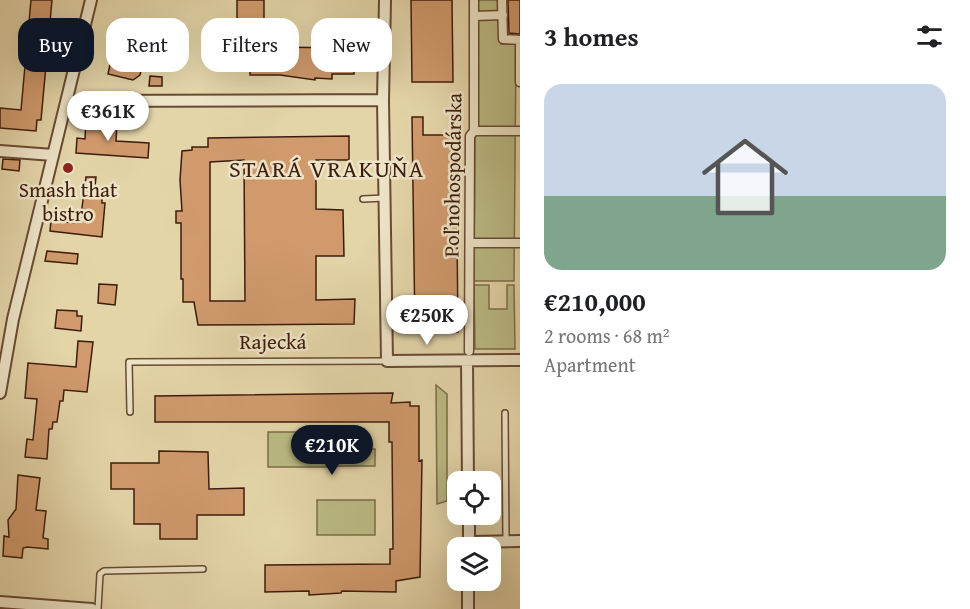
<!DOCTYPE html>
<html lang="en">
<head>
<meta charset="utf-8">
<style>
	body { margin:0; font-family:"Gentium Book Plus",serif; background:#f2f2f2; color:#202124; height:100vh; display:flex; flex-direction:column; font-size:22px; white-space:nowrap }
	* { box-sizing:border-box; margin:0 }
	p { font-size:20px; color:#757577 }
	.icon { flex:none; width:33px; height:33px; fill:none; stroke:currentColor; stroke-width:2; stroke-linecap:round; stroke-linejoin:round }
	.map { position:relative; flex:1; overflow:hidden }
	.drawer { display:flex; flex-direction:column; background:#fff; width:450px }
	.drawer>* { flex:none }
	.guide { position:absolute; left:18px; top:18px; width:411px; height:54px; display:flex; gap:12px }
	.fabs { position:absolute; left:447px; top:471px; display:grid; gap:12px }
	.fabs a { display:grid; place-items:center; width:54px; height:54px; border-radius:12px; background:#fff; box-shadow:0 6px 24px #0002; font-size:30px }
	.price { position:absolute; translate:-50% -51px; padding:0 14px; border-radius:21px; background:#fff; color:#222; font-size:20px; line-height:39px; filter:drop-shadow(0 2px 3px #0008) }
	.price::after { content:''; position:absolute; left:50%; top:36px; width:18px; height:14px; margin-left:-9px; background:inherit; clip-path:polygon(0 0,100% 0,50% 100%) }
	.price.active { background:#111827; color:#fff }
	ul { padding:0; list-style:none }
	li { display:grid; align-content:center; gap:12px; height:318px; padding:0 24px }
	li+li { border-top:2px solid #e0e0e0 }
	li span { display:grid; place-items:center; height:186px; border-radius:18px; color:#555 }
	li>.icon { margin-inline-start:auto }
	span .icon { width:108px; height:108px; fill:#fffc; stroke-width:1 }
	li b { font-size:26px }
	h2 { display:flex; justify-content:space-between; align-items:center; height:72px; padding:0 24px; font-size:26px }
	.chip { padding:0 21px; border-radius:18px; background:#fff; box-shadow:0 6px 24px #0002; font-size:21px; line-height:54px }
	.chip.active { background:#111827; color:#fff }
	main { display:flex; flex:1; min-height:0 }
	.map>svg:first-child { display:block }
	.green { fill:#bbbb84; stroke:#7c6c48; stroke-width:1.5 }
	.building { fill:#d09a6d; stroke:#3e1c0d; stroke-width:1.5; fill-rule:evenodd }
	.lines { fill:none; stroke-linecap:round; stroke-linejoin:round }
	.service-casing { stroke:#684a34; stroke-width:8 }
	.pedestrian-casing { stroke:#684a34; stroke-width:11 }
	.minor-casing { stroke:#684a34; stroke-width:14 }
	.service { stroke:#ede4c7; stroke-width:5 }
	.pedestrian { stroke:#ede4c7; stroke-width:8 }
	.minor { stroke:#ede4c7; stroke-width:10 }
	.poi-dot { fill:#8f2418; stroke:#ede4c7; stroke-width:2 }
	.labels { text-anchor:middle; stroke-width:5; stroke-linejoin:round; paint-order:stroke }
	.street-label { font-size:21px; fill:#3e1c0d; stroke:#ede4c7 }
	.poi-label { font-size:21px; fill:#3e1c0d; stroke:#ede4c7 }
	.quarter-label { font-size:24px; letter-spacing:1.5px; fill:#3e1c0d; stroke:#ede4c7 }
</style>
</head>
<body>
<main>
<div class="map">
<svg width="520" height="609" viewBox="0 0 520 609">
	<rect width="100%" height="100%" fill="#e4d5a9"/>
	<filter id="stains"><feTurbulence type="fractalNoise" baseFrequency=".00333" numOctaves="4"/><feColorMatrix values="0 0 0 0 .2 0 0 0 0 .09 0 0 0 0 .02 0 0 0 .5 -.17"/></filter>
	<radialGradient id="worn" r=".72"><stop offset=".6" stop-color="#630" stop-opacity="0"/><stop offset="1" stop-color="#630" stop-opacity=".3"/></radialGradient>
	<!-- green -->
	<path class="green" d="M 476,0 L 500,0 L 501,44 L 516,44 L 514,281 L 474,281 Z
		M 474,285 L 489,285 L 489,309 L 507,309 L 507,285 L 514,285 L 515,349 L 475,349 Z
		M 436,385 L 447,394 L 447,501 L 437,504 Z
		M 268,432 L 332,432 L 332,467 L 268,467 Z
		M 337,449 L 375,449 L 375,466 L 337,466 Z
		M 317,500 L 375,500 L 375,535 L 317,535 Z"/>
	<!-- building -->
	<path class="building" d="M 31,0 L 52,0 L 41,120 L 37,120 L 36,131 L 0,128 L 0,108 L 21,110 Z
		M 237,0 L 264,0 L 264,47 L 354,48 L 354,74 L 332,74 L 332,79 L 315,78 L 315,80 L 280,75 L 250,75 L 250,66 L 247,66 L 247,51 L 237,51 Z
		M 411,0 L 452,0 L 453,82 L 412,82 Z
		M 508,0 L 520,0 L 520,34 L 509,33 Z
		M 112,55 L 143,62 L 140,75 L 133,80 L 108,74 Z
		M 150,76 L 162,77 L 162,86 L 149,86 Z
		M 412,117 L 423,117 L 423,135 L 456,135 L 458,332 L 415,333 Z
		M 86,120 L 117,122 L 116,141 L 149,143 L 148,158 L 76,153 L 77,138 L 85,139 Z
		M 349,136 L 349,160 L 316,160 L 316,209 L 343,210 L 344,256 L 316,256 L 316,300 L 355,299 L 354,324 L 198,325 L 194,302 L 183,302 L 183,279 L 181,279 L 181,223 L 176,223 L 176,211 L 182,211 L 180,180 L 182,151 L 192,150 L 192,147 L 208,147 L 208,138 ZM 244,160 L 245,301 L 210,301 L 210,162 Z
		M 3,159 L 20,160 L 19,171 L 2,169 Z
		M 86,177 L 96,177 L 94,196 L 102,197 L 102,203 L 105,203 L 102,237 L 50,231 L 51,221 L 80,223 Z
		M 47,251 L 78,254 L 77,264 L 45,261 Z
		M 99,284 L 117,285 L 115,305 L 98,303 Z
		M 57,310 L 77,311 L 77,316 L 82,316 L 81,331 L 55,328 Z
		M 78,341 L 93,342 L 87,392 L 64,390 L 63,401 L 60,401 L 57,422 L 53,422 L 52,429 L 49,429 L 47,459 L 25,457 L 27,439 L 33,440 L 37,399 L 25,398 L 28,363 L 76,367 Z
		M 393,393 L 391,403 L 410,402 L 410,406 L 419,406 L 419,461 L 422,460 L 420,577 L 396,581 L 396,592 L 342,591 L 341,593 L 309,595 L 309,591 L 265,592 L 265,565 L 390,564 L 390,549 L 393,549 L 392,442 L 389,442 L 389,422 L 155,422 L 155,396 Z
		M 159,451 L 208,452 L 209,489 L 244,488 L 244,515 L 197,515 L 197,539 L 160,539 L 160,524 L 134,524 L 134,489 L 111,489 L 111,463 L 159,463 Z
		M 18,475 L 40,478 L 36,510 L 46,511 L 43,538 L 48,539 L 48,549 L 27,547 L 23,548 L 22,558 L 3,556 L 4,536 L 9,537 L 8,520 L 16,509 Z"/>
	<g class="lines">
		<defs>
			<path id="service" d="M 363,199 L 385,198
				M 130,412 L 129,362 L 387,361
				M 505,413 L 506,541
				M 98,609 L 100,574 L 104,571 L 203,569"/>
			<path id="pedestrian" d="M 502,0 L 503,39 L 520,40 L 520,82
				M 475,16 L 503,15
				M 474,131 L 520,131
				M 470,243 L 520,243
				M 469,351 L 470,136 L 474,131 L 474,0"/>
			<path id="minor" d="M 385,0 L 383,100 L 387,361 L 520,360
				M 68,101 L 383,100
				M 0,151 L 53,155
				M 467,361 L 468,482
				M 0,393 L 13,319 L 91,0
				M 469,514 L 469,547
				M 469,542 L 520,541
				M 0,602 L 92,609
				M 468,609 L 468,580"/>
		</defs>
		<!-- service casing -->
		<use href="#service" class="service-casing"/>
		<!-- pedestrian casing -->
		<use href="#pedestrian" class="pedestrian-casing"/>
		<!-- minor casing -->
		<use href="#minor" class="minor-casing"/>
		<!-- service -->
		<use href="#service" class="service"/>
		<!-- pedestrian -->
		<use href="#pedestrian" class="pedestrian"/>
		<!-- minor -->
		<use href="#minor" class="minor"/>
	</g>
	<!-- markers -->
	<circle class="poi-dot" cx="68" cy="168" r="6"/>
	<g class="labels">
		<!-- street labels -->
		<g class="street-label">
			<text transform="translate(453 175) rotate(-89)" y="7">Poľnohospodárska</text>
			<text x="273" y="349">Rajecká</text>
		</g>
		<!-- poi labels -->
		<g class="poi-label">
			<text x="68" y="197">Smash that<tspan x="68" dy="24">bistro</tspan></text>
		</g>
		<!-- quarter labels -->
		<g class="quarter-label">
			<text x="327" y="177">STARÁ VRAKUŇA</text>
		</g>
	</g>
	<rect width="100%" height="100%" filter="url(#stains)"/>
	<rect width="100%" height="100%" fill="url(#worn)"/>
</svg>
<div class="fabs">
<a><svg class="icon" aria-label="locate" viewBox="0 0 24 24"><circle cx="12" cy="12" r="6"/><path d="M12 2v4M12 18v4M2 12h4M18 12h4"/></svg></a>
<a><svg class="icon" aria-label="layers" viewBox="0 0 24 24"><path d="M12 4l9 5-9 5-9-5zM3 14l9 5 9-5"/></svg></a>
</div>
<b class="price" style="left:108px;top:142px">€361K</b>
<b class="price" style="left:427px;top:346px">€250K</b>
<b class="price active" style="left:332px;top:476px">€210K</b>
<div class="guide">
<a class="chip active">Buy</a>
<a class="chip">Rent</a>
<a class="chip">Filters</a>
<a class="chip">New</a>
</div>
</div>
<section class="drawer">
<h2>3 homes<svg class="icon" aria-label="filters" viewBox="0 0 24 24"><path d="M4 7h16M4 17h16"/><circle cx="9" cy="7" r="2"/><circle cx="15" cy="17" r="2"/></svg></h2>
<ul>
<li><span style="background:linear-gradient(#c9d6e8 60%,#7fa58c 0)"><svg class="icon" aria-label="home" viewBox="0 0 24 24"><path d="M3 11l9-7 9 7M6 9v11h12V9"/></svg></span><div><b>€210,000</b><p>2 rooms · 68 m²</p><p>Apartment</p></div></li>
</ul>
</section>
</main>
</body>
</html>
